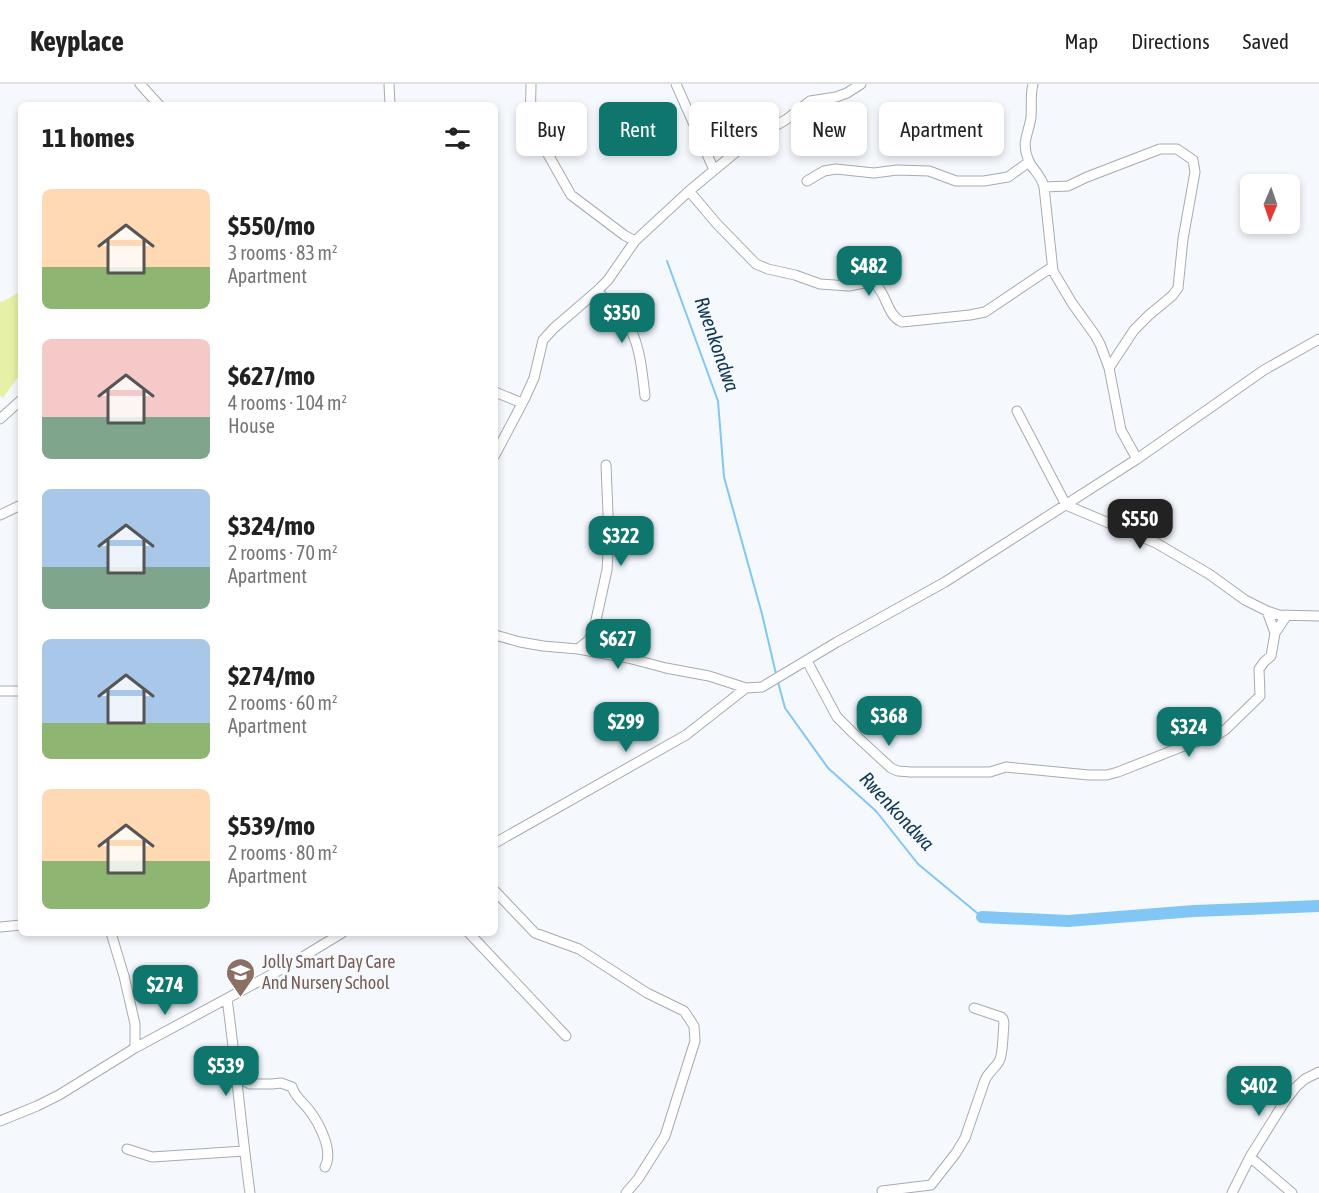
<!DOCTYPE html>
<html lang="en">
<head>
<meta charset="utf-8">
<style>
	body { margin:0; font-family:"Asap Condensed",sans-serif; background:#f2f2f2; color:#222; height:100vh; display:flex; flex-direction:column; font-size:22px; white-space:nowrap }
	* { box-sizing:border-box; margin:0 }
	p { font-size:20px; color:#767676 }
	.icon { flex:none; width:33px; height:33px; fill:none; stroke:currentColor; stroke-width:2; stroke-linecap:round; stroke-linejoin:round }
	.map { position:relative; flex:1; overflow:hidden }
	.sheet { position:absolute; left:18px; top:18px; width:480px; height:834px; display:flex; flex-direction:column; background:#fff; border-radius:9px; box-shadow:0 3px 9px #0003 }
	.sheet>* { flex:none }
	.guide { position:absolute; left:516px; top:18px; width:570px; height:54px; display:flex; gap:12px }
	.needle { width:39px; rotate:182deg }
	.controls { position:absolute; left:1240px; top:90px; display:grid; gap:12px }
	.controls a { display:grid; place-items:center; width:60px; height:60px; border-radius:9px; background:#fff; box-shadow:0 3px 9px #0003; font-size:30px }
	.price { position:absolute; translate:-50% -51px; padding:0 14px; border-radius:12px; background:#0f766e; color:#fff; font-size:20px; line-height:39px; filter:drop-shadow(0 2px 3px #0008) }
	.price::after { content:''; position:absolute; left:50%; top:36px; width:18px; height:14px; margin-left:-9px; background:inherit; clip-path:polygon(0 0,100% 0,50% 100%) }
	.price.selected { background:#222; color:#fff }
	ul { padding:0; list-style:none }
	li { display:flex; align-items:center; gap:18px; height:150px; padding:0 24px }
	li span { display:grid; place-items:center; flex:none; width:168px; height:120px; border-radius:9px; color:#555 }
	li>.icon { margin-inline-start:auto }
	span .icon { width:72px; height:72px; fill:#fffc; stroke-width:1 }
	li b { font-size:26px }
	h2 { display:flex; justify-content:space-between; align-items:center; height:72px; padding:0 24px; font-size:26px }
	.tag { padding:0 21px; border-radius:9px; background:#fff; box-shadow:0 3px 9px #0003; font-size:21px; line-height:54px }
	.tag.selected { background:#0f766e; color:#fff }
	header { display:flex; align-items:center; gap:36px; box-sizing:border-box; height:84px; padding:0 30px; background:#fff; border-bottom:2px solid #e0e0e0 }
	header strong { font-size:28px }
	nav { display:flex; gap:33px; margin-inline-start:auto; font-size:21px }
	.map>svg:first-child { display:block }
	.green { fill:#e6f1a7 }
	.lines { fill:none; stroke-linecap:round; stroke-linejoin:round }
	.stream { stroke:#82c6f6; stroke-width:2 }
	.river { stroke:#82c6f6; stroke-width:12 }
	.minor-casing { stroke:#a5abb3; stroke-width:11 }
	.minor { stroke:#fff; stroke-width:9 }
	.labels { text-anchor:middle; stroke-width:6; stroke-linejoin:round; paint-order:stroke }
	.education-label { font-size:18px; fill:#785e54; stroke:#f5f9fe; text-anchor:start }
	.water-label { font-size:20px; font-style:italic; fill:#133952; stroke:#f5f9fe }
</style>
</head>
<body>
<header>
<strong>Keyplace</strong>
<nav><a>Map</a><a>Directions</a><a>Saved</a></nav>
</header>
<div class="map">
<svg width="1319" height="1109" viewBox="0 0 1319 1109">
	<rect width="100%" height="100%" fill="#f5f9fe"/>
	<!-- green -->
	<path class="green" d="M 21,207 L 21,289 L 3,314 L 0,311 L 0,217 L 2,218 Z"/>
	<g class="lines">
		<!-- stream -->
		<path class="stream" d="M 667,177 L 718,317 L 724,393 L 762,530 L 776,590
			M 778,598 L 785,624 L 828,684 L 876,727 L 918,780 L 982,833"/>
		<!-- river -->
		<path class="river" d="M 982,833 L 1068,837 L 1194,827 L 1319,822"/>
		<defs>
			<path id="minor" d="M 140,0 L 159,21
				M 389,0 L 390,21
				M 531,0 C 531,11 529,36 534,45 C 536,50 539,52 541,58 L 571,111 L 624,151 L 635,157
				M 676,0 L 714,86
				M 1033,0 C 1030,11 1032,22 1031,33 C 1029,49 1021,58 1028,75 C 1032,86 1041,90 1044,103 L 1053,187 L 1072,219 L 1095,251 L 1100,260 L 1109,284 L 1121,346 L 1137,375
				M 807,97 L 824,87 L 836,85 L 874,89 L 897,86 L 929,87 L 956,97 L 984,97 L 1008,93 L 1029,78
				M 1044,103 L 1068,102 L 1087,93 L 1160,65 L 1177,65 L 1193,76 L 1195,88 L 1183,155 L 1178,204 L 1172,212 L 1149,231 L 1134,246 L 1109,284
				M 689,107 L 717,140 L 756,180 L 768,185 L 795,191 L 820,200 L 849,202 L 864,199 L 875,200 C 887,210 887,232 902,238 L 970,231 L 985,228 L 1052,183
				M 597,207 C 606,216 616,224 624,234 C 640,256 642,286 645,312
				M 495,308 L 522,319
				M 1017,327 L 1066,421 L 1156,459 L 1209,490 L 1245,516 L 1267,527 L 1279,531 L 1319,532
				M 0,335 L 21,316
				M 495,371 L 525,314 L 534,294 L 543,256 L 554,244 L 597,207 L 608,196 L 635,157 L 689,107 L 736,68 L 756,53 L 787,35 L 810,17 L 836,13 L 847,9 L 861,0
				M 0,431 L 21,421
				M 1267,527 L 1275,549
				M 495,551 L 520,558 L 543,562 L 578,565 L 628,574 L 666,584 L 709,592 L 746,604
				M 578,565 L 589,556 L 594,545 L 607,486 L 609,453 L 606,381
				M 807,577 L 837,633 L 853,649 L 891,684 L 898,687 L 911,688 L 990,688 L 1006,683 L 1089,691 L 1107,691 L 1118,688 L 1189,660 L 1213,653 L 1225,646 L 1260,612 L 1259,585 L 1264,578 L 1271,572 L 1275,549 L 1287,531
				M 0,607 L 21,607
				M 495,759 L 686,651 L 746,604 L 762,603 L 837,558 L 945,498 L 1137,375 L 1264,286 L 1319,255
				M 495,807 L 535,849 L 579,865 L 647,909 L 684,927 L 694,942 L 695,957 L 665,1052 L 638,1095 L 626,1109
				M 0,843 L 21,841
				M 111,849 L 124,892 L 135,940 L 135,964
				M 469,849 L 566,952
				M 227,915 C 236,979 241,1044 250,1109
				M 239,988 L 243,996 L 250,1000 L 272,1000 L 281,999 L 292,1003 C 295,1013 303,1018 309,1026 C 319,1039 334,1067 325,1083
				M 0,1037 L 37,1022 L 59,1011 L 135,964 L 291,880 L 342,849
				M 127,1065 L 152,1073 L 244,1067
				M 1250,1073 L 1292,1109
				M 882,1107 L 931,1101 L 956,1069 L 965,1054 L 985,996 C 989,987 998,982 1000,975 C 1003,968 1003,948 1004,939 L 1003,935 L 1001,933 L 974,924
				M 1232,1109 L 1250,1073 L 1285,1017 L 1296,1003 L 1305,995 L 1319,988"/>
		</defs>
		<!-- minor casing -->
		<use href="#minor" class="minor-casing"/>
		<!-- minor -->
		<use href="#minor" class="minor"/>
	</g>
	<!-- icons -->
	<defs>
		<symbol id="school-pin" viewBox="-11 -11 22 30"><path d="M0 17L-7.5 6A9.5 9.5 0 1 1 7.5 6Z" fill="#8d6e63" stroke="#f5f9fe"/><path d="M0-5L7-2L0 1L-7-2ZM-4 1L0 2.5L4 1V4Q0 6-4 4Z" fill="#fff"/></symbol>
	</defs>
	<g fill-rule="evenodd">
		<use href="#school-pin" x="224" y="872" width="33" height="45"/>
	</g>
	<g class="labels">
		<!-- education labels -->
		<g class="education-label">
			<text x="262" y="884">Jolly Smart Day Care<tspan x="262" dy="21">And Nursery School</tspan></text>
		</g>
		<!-- water labels -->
		<g class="water-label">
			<text transform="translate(717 260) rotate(71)" y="7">Rwenkondwa</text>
			<text transform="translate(897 727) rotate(47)" y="7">Rwenkondwa</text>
		</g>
	</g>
</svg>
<div class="controls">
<a><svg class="needle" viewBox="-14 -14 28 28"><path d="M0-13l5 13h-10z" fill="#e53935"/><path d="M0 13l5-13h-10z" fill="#767676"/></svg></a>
</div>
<b class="price" style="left:869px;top:213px">$482</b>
<b class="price" style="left:622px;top:260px">$350</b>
<b class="price selected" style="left:1140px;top:466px">$550</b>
<b class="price" style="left:621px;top:483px">$322</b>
<b class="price" style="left:618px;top:586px">$627</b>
<b class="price" style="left:889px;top:663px">$368</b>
<b class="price" style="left:626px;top:669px">$299</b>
<b class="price" style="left:1189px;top:674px">$324</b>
<b class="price" style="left:165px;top:932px">$274</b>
<b class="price" style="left:226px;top:1013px">$539</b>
<b class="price" style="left:1259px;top:1033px">$402</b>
<div class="guide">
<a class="tag">Buy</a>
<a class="tag selected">Rent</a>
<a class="tag">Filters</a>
<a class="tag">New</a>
<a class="tag">Apartment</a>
</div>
<section class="sheet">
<h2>11 homes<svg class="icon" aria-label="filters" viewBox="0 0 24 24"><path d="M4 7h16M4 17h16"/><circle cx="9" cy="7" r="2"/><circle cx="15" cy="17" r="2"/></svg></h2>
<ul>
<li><span style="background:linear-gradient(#ffd9b3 65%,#8fb573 0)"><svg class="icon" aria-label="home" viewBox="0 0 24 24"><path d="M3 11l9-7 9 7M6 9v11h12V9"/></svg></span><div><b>$550/mo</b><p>3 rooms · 83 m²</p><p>Apartment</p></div></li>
<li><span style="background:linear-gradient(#f6c9c9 65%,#7fa58c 0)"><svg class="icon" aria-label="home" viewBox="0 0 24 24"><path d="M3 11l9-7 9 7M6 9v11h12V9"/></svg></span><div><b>$627/mo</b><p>4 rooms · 104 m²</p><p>House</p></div></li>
<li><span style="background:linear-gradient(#a9c7e8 65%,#7fa58c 0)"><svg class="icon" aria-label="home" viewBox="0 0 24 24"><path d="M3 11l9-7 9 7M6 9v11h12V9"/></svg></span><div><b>$324/mo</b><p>2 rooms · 70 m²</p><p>Apartment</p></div></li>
<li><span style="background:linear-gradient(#a9c7e8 70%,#8fb573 0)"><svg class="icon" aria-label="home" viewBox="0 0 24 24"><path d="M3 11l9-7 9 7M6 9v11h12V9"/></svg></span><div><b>$274/mo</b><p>2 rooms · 60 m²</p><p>Apartment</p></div></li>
<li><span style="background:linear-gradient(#ffd9b3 60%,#8fb573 0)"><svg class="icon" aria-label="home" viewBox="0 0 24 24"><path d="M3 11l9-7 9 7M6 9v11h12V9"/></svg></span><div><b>$539/mo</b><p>2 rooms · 80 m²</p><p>Apartment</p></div></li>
</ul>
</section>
</div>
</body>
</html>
